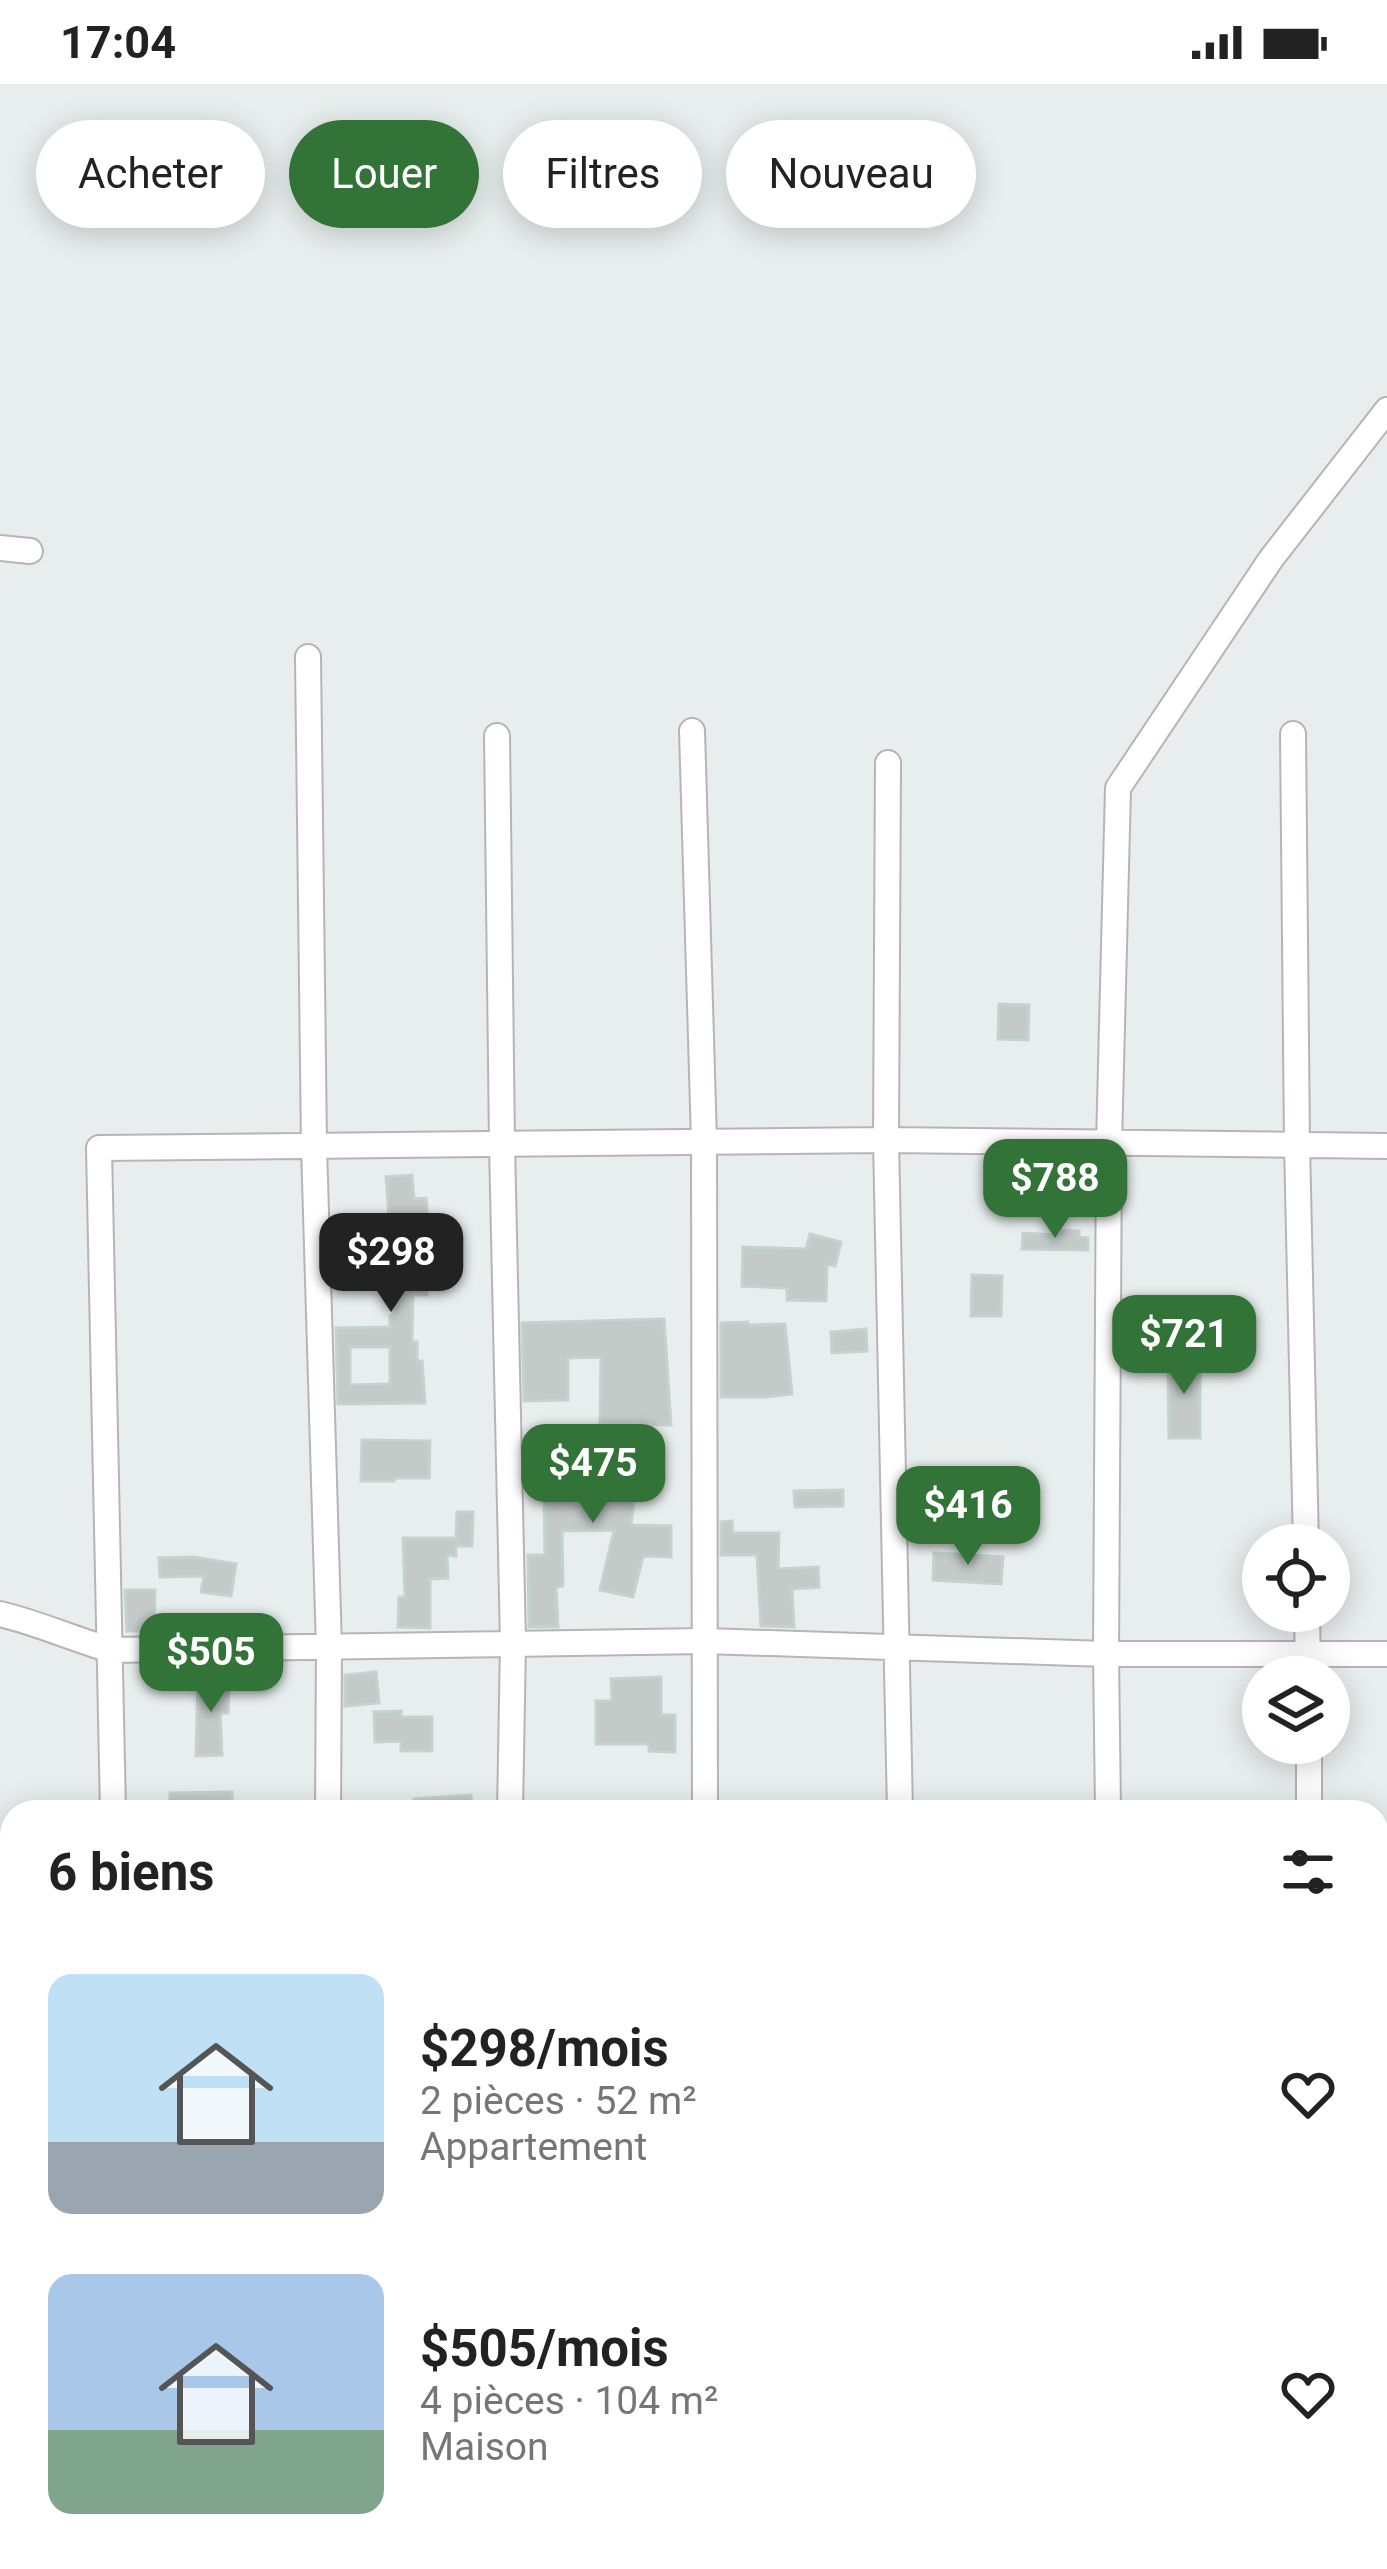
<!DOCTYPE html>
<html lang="fr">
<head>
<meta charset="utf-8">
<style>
	body { margin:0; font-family:Roboto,sans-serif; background:#f2f2f2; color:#222; height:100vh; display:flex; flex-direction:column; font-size:45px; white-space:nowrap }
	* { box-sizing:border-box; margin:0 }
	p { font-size:39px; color:#767676 }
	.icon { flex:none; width:66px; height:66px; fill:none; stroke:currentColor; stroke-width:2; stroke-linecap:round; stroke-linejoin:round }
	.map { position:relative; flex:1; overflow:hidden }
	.sheet { position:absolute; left:0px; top:1716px; width:1389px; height:771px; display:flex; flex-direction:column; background:#fff; border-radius:36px 36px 0 0; box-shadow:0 6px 30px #0003 }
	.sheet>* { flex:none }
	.top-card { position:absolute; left:36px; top:36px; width:1317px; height:108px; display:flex; gap:24px }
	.fabs { position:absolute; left:1242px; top:1440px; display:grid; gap:24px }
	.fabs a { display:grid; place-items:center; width:108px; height:108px; border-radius:50%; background:#fff; box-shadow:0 6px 30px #0003; font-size:60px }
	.price { position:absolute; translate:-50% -102px; padding:0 27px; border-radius:24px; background:#327337; color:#fff; font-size:39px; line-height:78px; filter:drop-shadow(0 3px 6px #0008) }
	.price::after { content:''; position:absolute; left:50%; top:72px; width:36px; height:27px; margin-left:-18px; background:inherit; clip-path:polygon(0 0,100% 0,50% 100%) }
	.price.active { background:#222; color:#fff }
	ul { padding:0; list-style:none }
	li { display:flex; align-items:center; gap:36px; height:300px; padding:0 48px }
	li span { display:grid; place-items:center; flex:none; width:336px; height:240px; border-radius:24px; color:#555 }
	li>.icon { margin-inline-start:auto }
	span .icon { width:144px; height:144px; fill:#fffc; stroke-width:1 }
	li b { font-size:51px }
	h2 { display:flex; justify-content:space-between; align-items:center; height:144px; padding:0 48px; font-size:51px }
	.pill { padding:0 42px; border-radius:54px; background:#fff; box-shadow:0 6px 30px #0003; font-size:42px; line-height:108px }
	.pill.active { background:#327337; color:#fff }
	.status { display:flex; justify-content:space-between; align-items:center; height:84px; padding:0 60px; background:#fff; direction:ltr }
	.status svg { height:33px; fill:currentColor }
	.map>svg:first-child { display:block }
	.building { fill:#c3cac8; stroke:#c5d2ce; stroke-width:3; fill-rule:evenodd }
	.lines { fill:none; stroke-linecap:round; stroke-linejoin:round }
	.street-casing { stroke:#b9b3b6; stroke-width:28 }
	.street { stroke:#fff; stroke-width:24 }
</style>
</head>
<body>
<div class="status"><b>17:04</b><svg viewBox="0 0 49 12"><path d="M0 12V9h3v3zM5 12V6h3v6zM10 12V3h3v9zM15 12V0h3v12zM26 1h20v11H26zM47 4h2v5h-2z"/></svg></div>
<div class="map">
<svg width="1387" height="2485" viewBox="0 0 1387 2485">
	<rect width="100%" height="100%" fill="#e7eeed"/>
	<!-- building -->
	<path class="building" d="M 999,920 L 1029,921 L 1028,956 L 998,955 Z
		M 412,1091 L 414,1115 L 426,1114 L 432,1180 L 427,1180 L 427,1211 L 413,1211 L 412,1258 L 417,1258 L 417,1277 L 422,1277 L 425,1319 L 338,1320 L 336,1244 L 390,1243 L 390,1232 L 393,1232 L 392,1171 L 386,1093 ZM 350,1263 L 390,1263 L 390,1300 L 350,1301 Z
		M 1054,1146 L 1079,1147 L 1079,1153 L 1088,1154 L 1088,1166 L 1022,1165 L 1023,1149 L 1054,1151 Z
		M 810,1150 L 841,1158 L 835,1182 L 827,1180 L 826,1217 L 787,1216 L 787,1204 L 742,1202 L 743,1163 L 806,1165 Z
		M 972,1191 L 1002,1192 L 1001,1232 L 971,1232 Z
		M 664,1235 L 671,1341 L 600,1340 L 601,1273 L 568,1274 L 568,1316 L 524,1317 L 522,1239 Z
		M 748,1238 L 748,1241 L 785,1240 L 792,1310 L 766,1313 L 721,1313 L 721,1239 Z
		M 866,1245 L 867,1267 L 832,1269 L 831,1248 Z
		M 1168,1273 L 1200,1273 L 1200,1354 L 1169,1354 Z
		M 362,1356 L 430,1357 L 429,1394 L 394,1394 L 394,1397 L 361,1397 Z
		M 558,1365 L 648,1373 L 646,1399 L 636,1399 L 631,1441 L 671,1442 L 671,1473 L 643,1472 L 633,1513 L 600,1506 L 614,1446 L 562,1447 L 563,1502 L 556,1503 L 558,1543 L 529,1543 L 528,1471 L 545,1471 L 544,1405 L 557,1405 Z
		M 843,1406 L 843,1422 L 795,1423 L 794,1407 Z
		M 457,1428 L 473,1428 L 472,1462 L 456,1462 L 456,1472 L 447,1471 L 448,1494 L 430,1495 L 430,1544 L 398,1543 L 399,1513 L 405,1513 L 403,1454 L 456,1454 L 456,1457 Z
		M 732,1437 L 733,1449 L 779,1449 L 778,1485 L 818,1483 L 819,1503 L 792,1505 L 794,1543 L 761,1542 L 757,1471 L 721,1471 L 721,1438 Z
		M 934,1469 L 1003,1473 L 1001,1500 L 933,1496 Z
		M 194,1473 L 236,1480 L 231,1512 L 201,1508 L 204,1492 L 160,1493 L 159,1474 Z
		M 125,1506 L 155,1506 L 154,1547 L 127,1547 Z
		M 376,1588 L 379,1619 L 345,1622 L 345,1591 Z
		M 661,1593 L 661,1631 L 675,1631 L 675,1668 L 649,1667 L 649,1660 L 596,1660 L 596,1617 L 612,1617 L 611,1595 Z
		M 198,1594 L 229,1595 L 228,1629 L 220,1629 L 222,1671 L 196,1672 Z
		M 401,1627 L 401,1633 L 432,1633 L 432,1667 L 401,1667 L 401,1657 L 375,1658 L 374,1628 Z
		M 232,1708 L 233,1728 L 169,1728 L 170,1709 Z
		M 471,1711 L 472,1728 L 415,1728 L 414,1715 Z"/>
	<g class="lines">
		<defs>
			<path id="street" d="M 0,464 L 30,467
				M 308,573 L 314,1062 L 329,1564 L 328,1728
				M 692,647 L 704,1057 L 705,1728
				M 1293,650 L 1297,1060 L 1306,1461
				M 497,652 L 502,1060 L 513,1559 L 510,1728
				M 888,679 L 886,1056 L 900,1728
				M 1307,1527 L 1308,1593
				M 0,1530 C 38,1539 73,1555 111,1566 L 705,1557 L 1106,1570 L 1387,1570
				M 113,1728 L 99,1064 L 886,1056 L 1387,1062
				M 1108,1728 L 1106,1570 L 1109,1060 L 1118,704 L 1271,475 L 1387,326
				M 1309,1728 L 1309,1659
				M 0,1848 L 12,1847
				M 0,2074 L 12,2073
				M 1377,2076 L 1387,2076
				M 112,2475 L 112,2485
				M 714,2475 L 714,2485
				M 908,2475 L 908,2485
				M 1114,2475 L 1114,2485
				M 1314,2475 L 1314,2485
				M 306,2485 L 306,2475
				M 503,2485 L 503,2475"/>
		</defs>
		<!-- street casing -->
		<use href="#street" class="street-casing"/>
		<!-- street -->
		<use href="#street" class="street"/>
	</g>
</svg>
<div class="fabs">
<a><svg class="icon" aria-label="locate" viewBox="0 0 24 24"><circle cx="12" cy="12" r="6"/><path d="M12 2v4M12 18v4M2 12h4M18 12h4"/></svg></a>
<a><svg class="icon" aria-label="layers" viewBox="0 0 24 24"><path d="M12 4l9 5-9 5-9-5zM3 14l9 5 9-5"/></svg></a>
</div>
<b class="price" style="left:1055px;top:1157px">$788</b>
<b class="price active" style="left:391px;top:1231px">$298</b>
<b class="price" style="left:1184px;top:1313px">$721</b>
<b class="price" style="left:593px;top:1442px">$475</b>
<b class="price" style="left:968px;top:1484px">$416</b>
<b class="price" style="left:211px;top:1631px">$505</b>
<div class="top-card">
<a class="pill">Acheter</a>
<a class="pill active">Louer</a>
<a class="pill">Filtres</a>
<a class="pill">Nouveau</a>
</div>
<section class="sheet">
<h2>6 biens<svg class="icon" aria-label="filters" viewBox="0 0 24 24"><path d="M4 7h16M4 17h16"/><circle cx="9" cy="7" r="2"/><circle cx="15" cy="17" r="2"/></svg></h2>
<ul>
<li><span style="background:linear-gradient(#bfe0f5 70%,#9aa5b1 0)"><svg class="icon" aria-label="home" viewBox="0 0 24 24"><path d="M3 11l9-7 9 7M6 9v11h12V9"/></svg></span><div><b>$298/mois</b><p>2 pièces · 52 m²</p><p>Appartement</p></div><svg class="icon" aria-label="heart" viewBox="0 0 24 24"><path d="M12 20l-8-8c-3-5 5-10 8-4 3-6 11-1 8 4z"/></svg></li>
<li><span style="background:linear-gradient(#a9c7e8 65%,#7fa58c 0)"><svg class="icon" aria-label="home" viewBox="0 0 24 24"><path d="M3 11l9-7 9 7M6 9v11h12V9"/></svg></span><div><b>$505/mois</b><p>4 pièces · 104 m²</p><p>Maison</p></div><svg class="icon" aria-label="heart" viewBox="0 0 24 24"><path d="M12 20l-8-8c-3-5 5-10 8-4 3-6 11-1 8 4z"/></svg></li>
</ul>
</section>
</div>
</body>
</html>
